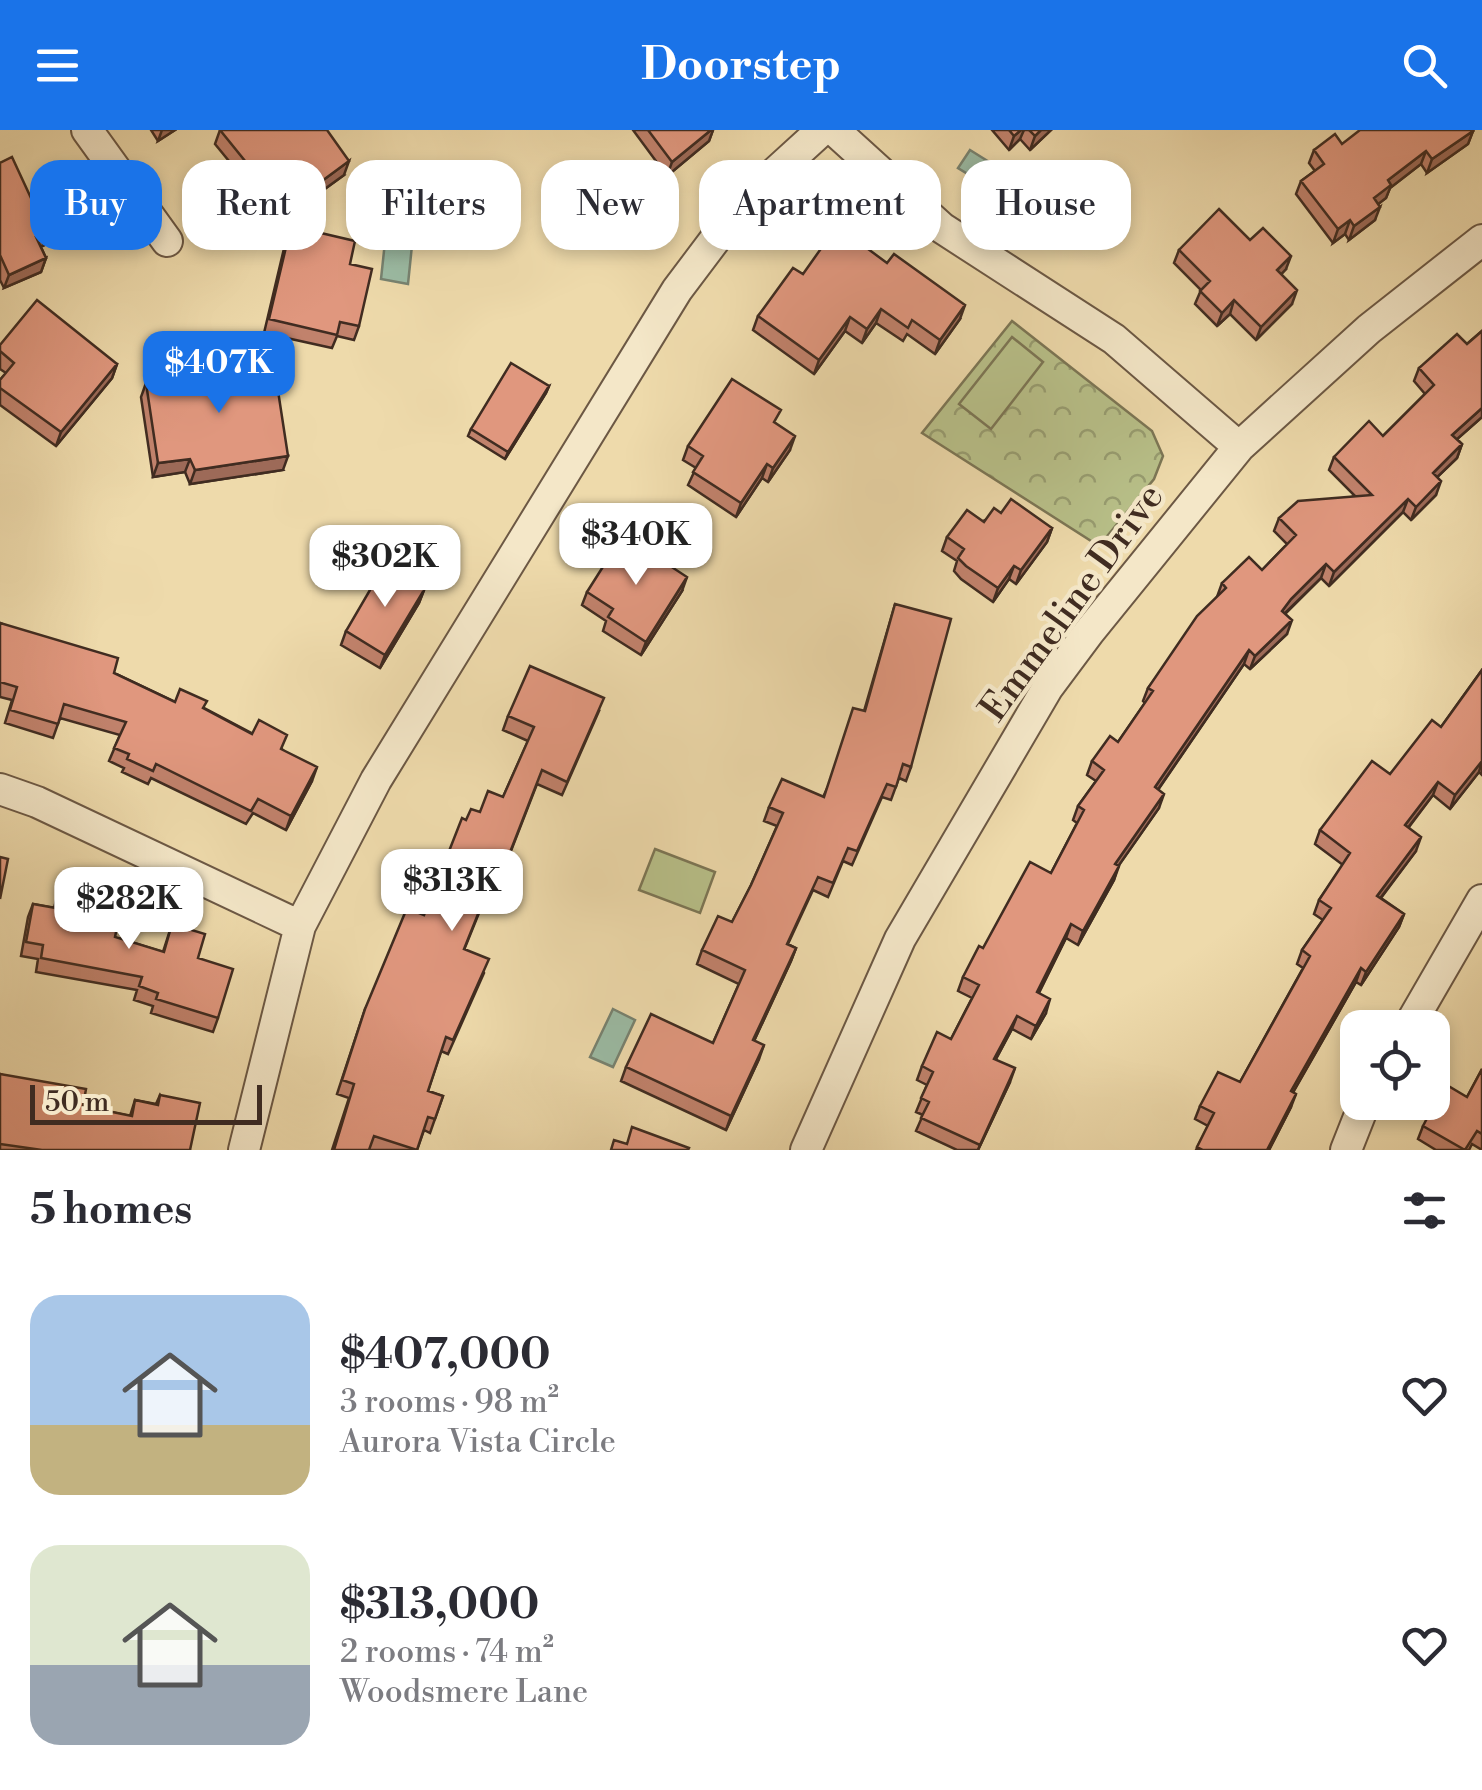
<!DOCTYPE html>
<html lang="en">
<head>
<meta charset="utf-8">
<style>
	body { margin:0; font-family:"Libre Bodoni",serif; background:#f7f7f7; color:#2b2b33; height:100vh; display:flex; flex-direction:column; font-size:38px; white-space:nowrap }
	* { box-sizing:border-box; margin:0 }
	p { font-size:32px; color:#7c7c81 }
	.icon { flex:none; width:55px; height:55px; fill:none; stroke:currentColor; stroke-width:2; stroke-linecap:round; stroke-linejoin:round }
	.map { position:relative; height:1020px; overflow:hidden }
	.sheet { display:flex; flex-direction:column; background:#fff; flex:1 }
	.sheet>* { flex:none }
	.banner { position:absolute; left:30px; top:30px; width:1422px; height:90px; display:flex; gap:20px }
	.fabs { position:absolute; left:1340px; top:880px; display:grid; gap:20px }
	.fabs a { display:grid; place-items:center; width:110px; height:110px; border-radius:20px; background:#fff; box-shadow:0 5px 15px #0003; font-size:50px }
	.scale { position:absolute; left:30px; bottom:25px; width:232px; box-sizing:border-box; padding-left:10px; border:5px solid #402c21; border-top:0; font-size:28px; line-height:35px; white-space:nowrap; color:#402c21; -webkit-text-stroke:8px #f4e7c8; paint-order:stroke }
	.price { position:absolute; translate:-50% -85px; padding:0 22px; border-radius:20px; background:#fff; color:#222; font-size:32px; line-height:65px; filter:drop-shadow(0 2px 5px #0008) }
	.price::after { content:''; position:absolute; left:50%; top:60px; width:30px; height:22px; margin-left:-15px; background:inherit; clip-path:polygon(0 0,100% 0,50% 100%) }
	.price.active { background:#1a73e8; color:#fff }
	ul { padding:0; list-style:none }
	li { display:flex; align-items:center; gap:30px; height:250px; padding:0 30px }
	li span { display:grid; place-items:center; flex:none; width:280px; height:200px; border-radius:30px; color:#555 }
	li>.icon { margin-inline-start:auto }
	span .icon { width:120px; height:120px; fill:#fffc; stroke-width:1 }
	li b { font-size:42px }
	h2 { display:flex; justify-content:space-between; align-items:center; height:120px; padding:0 30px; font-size:42px }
	.pill { padding:0 35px; border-radius:30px; background:#fff; box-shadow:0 5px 15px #0003; font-size:35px; line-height:90px }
	.pill.active { background:#1a73e8; color:#fff }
	header { display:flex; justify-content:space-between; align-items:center; height:130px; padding:0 30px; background:#1a73e8; color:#fff; font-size:45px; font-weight:700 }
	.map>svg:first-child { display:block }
	.park { fill:url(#park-crowns); stroke:#7c7655; stroke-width:2.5 }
	.garden { fill:#b8c089; stroke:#7c7655; stroke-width:2.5 }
	.water { fill:#9bbba4; stroke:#778270; stroke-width:2.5 }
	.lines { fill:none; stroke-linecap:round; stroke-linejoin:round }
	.minor-casing { stroke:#6c5844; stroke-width:34 }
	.minor { stroke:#f4e7c8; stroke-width:30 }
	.wall { fill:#c1826c; stroke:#402c21; stroke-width:2.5 }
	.shaded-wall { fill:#9d6a58; stroke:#402c21; stroke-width:2.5 }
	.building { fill:#e0977e; stroke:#402c21; stroke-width:2.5 }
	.labels { text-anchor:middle; stroke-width:9; stroke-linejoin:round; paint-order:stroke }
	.street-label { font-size:38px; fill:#402c21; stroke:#f4e7c8 }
</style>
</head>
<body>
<header><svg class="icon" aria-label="menu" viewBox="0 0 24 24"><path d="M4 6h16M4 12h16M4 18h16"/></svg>Doorstep<svg class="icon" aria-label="search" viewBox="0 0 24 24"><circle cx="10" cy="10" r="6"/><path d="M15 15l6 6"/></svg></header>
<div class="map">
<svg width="1482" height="1020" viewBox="0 0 1482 1020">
	<defs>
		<pattern id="park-crowns" width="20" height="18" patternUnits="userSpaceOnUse" patternTransform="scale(2.5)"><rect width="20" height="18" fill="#b8c089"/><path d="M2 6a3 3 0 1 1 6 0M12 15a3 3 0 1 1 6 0" fill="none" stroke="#979c70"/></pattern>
	</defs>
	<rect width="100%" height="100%" fill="#eedaab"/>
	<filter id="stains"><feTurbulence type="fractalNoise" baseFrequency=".002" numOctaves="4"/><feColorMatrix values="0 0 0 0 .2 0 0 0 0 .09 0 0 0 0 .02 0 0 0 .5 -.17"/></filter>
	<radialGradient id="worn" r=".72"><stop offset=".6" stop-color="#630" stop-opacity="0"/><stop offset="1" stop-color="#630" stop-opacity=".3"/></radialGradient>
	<!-- park -->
	<path class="park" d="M 1012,191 L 1152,301 L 1163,326 L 1154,349 L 1099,416 L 922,303 Z"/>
	<!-- garden -->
	<path class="garden" d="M 1012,207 L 1043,232 L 991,299 L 959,274 Z
		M 655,719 L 715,742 L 700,783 L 639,760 Z"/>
	<!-- water -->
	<path class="water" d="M 970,20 L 1018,50 L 1007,68 L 958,38 Z
		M 387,93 L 414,96 L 408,154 L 381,149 Z
		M 613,879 L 635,890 L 613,937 L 590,927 Z"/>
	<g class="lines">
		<defs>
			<path id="minor" d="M 87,0 L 167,111
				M 834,0 L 942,98 L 1114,209 L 1239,317
				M 0,659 L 37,672 L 300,796
				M 1408,898 L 1482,770
				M 244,1020 L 300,796 L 376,650 L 677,160 L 744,71 L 822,0
				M 806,1020 L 900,809 L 1048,557 L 1089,502 L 1239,317 L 1369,199 L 1482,110
				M 1346,1020 L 1365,972"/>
		</defs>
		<!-- minor casing -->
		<use href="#minor" class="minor-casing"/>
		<!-- minor -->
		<use href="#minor" class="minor"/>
	</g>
	<!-- wall -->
	<path class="wall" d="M 151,0 L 175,0 L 158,11 Z
		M 220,0 L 344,45 L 279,92 L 215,14 Z
		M 633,0 L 713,0 L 709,11 L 667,46 Z
		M 992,0 L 1051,0 L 1030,20 L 1020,9 L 1009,20 Z
		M 1473,1 L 1468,14 L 1427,43 L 1421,34 L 1390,58 L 1386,68 L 1378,74 L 1375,90 L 1349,110 L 1345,104 L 1333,113 L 1296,64 L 1301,51 L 1315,41 L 1309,33 L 1314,20 Z
		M 0,33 L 31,68 L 64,95 L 59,108 L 41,117 L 46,128 L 41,142 L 4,158 L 0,150 Z
		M 291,96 L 350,134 L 359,196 L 354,210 L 337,206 L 332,218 L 264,203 L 286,110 Z
		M 1250,110 L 1286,139 L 1281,144 L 1292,174 L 1256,210 L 1230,184 L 1217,196 L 1195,174 L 1201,160 L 1174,133 L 1179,120 Z
		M 803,144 L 960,189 L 935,224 L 907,204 L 903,211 L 876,193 L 862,213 L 845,201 L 814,244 L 753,200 L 758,186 Z
		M 1482,201 L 1482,287 L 1457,309 L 1462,314 L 1457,328 L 1437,347 L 1436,365 L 1411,390 L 1403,382 L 1329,456 L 1321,448 L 1285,484 L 1287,504 L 1250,539 L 1244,534 L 1158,660 L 1159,678 L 1118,736 L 1114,750 L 1078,815 L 1066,808 L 1039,863 L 1046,883 L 1031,909 L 1012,899 L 996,929 L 1010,952 L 978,1020 L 957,1020 L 916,1001 L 923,985 L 916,982 L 927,955 L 917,950 L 922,936 L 951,909 L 972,868 L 958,861 L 963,847 L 983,818 L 1051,743 L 1077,693 L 1073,690 L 1078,676 L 1096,651 L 1087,645 L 1092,631 L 1118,612 L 1145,573 L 1143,571 L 1148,558 L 1217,467 L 1222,453 L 1262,440 L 1287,414 L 1274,401 L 1279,388 L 1355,366 L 1329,340 L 1334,327 L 1383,306 L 1425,264 L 1414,251 L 1419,238 L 1467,214 Z
		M 0,215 L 117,234 L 112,248 L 56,316 L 0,275 L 0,250 L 6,243 L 0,239 Z
		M 186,241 L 283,340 L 190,354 L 185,342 L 153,347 L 141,267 L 146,253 L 184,248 Z
		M 549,256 L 546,263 L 505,329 L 468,306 L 471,299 Z
		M 776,294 L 790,320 L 768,352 L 762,348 L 736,387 L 688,355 L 696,338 L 683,330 L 688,316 Z
		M 1001,383 L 1052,398 L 1047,412 L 1016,454 L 1009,449 L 993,472 L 961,449 L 954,441 L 957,431 L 942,421 L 947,407 Z
		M 424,460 L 419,473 L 380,538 L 341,515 L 346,501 Z
		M 682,461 L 641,525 L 603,501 L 606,491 L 582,475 L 587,462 Z
		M 895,474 L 911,637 L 906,651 L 899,648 L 891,670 L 882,667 L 852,735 L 843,731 L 828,767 L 813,760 L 788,814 L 796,818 L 791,831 L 754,911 L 759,929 L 726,1000 L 621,951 L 626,937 L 713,913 L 739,854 L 697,834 L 702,820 L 732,792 L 751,755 L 777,696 L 764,691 L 769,677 L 823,667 L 864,581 Z
		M 0,493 L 114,543 L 175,572 L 204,578 L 282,619 L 312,651 L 286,700 L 253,683 L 246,694 L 151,648 L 148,654 L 122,642 L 124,638 L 109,631 L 120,605 L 60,588 L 53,608 L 5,593 L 12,570 L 0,567 Z
		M 1482,540 L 1482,645 L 1479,642 L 1450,679 L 1433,665 L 1409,697 L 1416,721 L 1381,768 L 1404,784 L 1399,797 L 1361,855 L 1356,852 L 1293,962 L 1291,977 L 1269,1020 L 1196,1020 L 1208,996 L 1195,989 L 1200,976 L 1240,952 L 1303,838 L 1297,834 L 1302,820 L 1323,790 L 1314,784 L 1319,770 L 1343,735 L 1315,714 L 1320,700 L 1390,644 L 1441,597 Z
		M 599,581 L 562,665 L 537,654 L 488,780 L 481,778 L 464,820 L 484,843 L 448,924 L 441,921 L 428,961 L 443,966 L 430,1003 L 424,1000 L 417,1020 L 332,1020 L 349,968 L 337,964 L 365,879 L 424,785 L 466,690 L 503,667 L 528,611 L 503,600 L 508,586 Z
		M 61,751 L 115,807 L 163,822 L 172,794 L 198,828 L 218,888 L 213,902 L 151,883 L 153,876 L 134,870 L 137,860 L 36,842 L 38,829 L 21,826 L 28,787 L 33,774 L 54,778 Z
		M 1482,939 L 1482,1020 L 1472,1014 L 1469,1020 L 1436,1020 L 1418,1009 L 1423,996 L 1467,967 Z
		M 0,944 L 83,976 L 130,986 L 135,970 L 156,974 L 160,965 L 190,1020 L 0,1020 Z"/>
	<!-- shaded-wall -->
	<path class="shaded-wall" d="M 162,0 L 175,0 L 158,11 Z
		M 711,0 L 713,0 L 709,11 L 667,46 L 672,32 Z
		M 1021,0 L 1024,0 L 1020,9 L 1009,20 L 1014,6 Z
		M 1041,0 L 1051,0 L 1030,20 L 1035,6 Z
		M 1473,1 L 1468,14 L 1427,43 L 1432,29 Z
		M 1426,21 L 1421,34 L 1390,58 L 1386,68 L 1369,81 L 1374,68 L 1388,50 Z
		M 349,31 L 344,45 L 279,92 L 284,79 Z
		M 1380,77 L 1375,90 L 1349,110 L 1354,96 Z
		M 1350,90 L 1345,104 L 1333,113 L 1338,99 Z
		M 64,95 L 59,108 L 31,121 L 36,107 Z
		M 1291,126 L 1286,139 L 1272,154 L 1277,140 Z
		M 46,128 L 41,142 L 4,158 L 9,145 Z
		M 1297,160 L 1292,174 L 1256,210 L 1261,197 Z
		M 1234,170 L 1230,184 L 1217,196 L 1222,183 Z
		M 965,175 L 960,189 L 935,224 L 940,210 Z
		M 881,179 L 876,193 L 862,213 L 867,199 Z
		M 850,187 L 845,201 L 814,244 L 819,230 Z
		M 117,234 L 112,248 L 56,316 L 61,302 Z
		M 549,256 L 546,263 L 505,329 L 508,322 Z
		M 1482,278 L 1482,287 L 1447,318 L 1452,305 Z
		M 795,306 L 790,320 L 768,352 L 773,338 Z
		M 1462,314 L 1457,328 L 1428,356 L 1433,343 Z
		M 288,326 L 283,340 L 190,354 L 195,340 Z
		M 190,329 L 185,342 L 153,347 L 158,333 Z
		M 767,334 L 762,348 L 736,387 L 741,373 Z
		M 1441,351 L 1436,365 L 1411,390 L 1416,377 Z
		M 1408,369 L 1403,382 L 1329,456 L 1334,442 Z
		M 1052,398 L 1047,412 L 1016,454 L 1021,440 Z
		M 1326,434 L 1321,448 L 1286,482 L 1277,495 L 1282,481 L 1291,469 Z
		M 1014,436 L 1009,449 L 993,472 L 998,458 Z
		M 687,447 L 682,461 L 641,525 L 646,512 Z
		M 424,460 L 419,473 L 380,538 L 385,525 Z
		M 1292,490 L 1287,504 L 1250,539 L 1255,526 Z
		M 1249,520 L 1244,534 L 1150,671 L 1155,657 Z
		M 1482,631 L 1479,642 L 1450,679 L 1455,665 Z
		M 317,637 L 312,651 L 286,700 L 291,686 Z
		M 1438,652 L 1433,665 L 1400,708 L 1405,695 Z
		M 1164,664 L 1159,678 L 1110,748 L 1115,734 Z
		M 1421,707 L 1416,721 L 1372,779 L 1377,766 Z
		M 1119,736 L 1114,750 L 1078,815 L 1083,801 Z
		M 1404,784 L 1399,797 L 1361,855 L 1366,842 Z
		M 1071,794 L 1066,808 L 1032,876 L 1037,862 Z
		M 796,818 L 791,831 L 748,924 L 753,910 Z
		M 1361,838 L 1356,852 L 1286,975 L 1291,961 Z
		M 1050,869 L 1046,883 L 1031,909 L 1036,896 Z
		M 1017,886 L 1012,899 L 989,942 L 994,929 Z
		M 764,915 L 759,929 L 726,1000 L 731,986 Z
		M 1015,938 L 1010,952 L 978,1020 L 980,1015 Z
		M 1296,964 L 1291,977 L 1269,1020 L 1267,1020 Z"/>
	<!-- building -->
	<path class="building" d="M 220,0 L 327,0 L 349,31 L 284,79 Z
		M 648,0 L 711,0 L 672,32 Z
		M 1009,0 L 1021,0 L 1014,6 Z
		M 1029,0 L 1041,0 L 1035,6 Z
		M 1360,0 L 1472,0 L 1473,1 L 1432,29 L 1426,21 L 1388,50 L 1391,55 L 1374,68 L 1380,77 L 1354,96 L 1350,90 L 1338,99 L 1301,51 L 1324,34 L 1314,20 L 1335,4 L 1342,14 Z
		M 12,27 L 31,68 L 48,60 L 64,95 L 36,107 L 46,128 L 9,145 L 0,125 L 0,33 Z
		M 1219,79 L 1250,110 L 1263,98 L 1291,126 L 1277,140 L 1297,160 L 1261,197 L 1234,170 L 1222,183 L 1200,161 L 1210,151 L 1179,120 Z
		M 291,96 L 355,111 L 350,134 L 372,139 L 359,196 L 340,192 L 337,205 L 269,189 Z
		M 837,96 L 887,133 L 894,124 L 965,175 L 940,210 L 912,190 L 908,198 L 881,179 L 867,199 L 850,187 L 819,230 L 758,186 L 793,138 L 803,144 Z
		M 37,170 L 117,234 L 61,302 L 0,258 L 0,250 L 14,233 L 0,221 L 0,215 Z
		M 1482,201 L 1482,278 L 1452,305 L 1462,314 L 1433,343 L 1441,351 L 1416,377 L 1408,369 L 1334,442 L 1326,434 L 1291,469 L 1282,481 L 1292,490 L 1255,526 L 1249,520 L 1155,657 L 1164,664 L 1115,734 L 1119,736 L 1083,801 L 1071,794 L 1037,862 L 1050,869 L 1036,896 L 1017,886 L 994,929 L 1015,938 L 980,1015 L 921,988 L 929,972 L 921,968 L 933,942 L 922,936 L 937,902 L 951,909 L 979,855 L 963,847 L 979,816 L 983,818 L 1030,732 L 1051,743 L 1084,680 L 1078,676 L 1104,640 L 1092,631 L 1110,606 L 1118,612 L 1153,561 L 1148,558 L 1197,486 L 1226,458 L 1222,453 L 1249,427 L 1262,440 L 1296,405 L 1279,388 L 1298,371 L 1372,365 L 1334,327 L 1369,291 L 1383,306 L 1434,255 L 1419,238 L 1457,204 L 1467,214 Z
		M 273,228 L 288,326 L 195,340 L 190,329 L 158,333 L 146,253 L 187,247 L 186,241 Z
		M 511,233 L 549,256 L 508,322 L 471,299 Z
		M 732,249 L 781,280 L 774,292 L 795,306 L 773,338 L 767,334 L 741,373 L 693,342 L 703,326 L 688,316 Z
		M 1011,369 L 1052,398 L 1021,440 L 1014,436 L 998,458 L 966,436 L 958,428 L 964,419 L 947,407 L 967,380 L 984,392 L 994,378 L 1001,383 Z
		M 623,405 L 687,447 L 646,512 L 608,487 L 613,479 L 587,462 Z
		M 384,436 L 424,460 L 385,525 L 346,501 Z
		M 895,474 L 951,489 L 911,637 L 903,634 L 896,657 L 887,654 L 857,721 L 848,718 L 833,753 L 818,747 L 787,814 L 796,818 L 753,910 L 764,915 L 731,986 L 626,937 L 651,884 L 713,913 L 745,840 L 702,820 L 718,786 L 732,792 L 751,755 L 783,683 L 769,677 L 782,649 L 824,667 L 853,578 L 865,581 Z
		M 0,493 L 118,528 L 114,543 L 175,572 L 180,559 L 207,571 L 203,578 L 252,604 L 259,590 L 287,605 L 281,619 L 317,637 L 291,686 L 258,669 L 251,681 L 156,634 L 153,641 L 127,629 L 129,624 L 114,618 L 126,592 L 64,574 L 58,594 L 10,580 L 17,557 L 0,552 Z
		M 530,536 L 604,568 L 567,652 L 542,640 L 493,766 L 486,764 L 464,819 L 489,829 L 453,910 L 446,907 L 428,961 L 443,966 L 435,989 L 428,987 L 417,1020 L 374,1006 L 369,1020 L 334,1020 L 354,954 L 342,950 L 365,879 L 407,778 L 424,785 L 462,688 L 466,690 L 471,679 L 480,682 L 488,661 L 503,667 L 534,597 L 508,586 Z
		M 1482,540 L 1482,631 L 1455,665 L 1438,652 L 1405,695 L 1421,707 L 1377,766 L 1404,784 L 1366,842 L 1361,838 L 1291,961 L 1296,964 L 1267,1020 L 1203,1020 L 1197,1017 L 1214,983 L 1200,976 L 1218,942 L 1240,952 L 1310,826 L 1302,820 L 1331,778 L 1319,770 L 1350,723 L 1320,700 L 1372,631 L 1390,644 L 1432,590 L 1441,597 Z
		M 0,727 L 8,729 L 0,769 Z
		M 61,751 L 89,757 L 85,777 L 120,784 L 115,807 L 164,822 L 172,794 L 205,804 L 198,828 L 233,839 L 218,888 L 156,869 L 158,863 L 139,856 L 142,847 L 41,828 L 43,815 L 26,812 L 33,774 L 56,778 Z
		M 1482,939 L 1482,1004 L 1477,1001 L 1465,1020 L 1423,996 L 1445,954 L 1467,967 Z
		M 0,944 L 86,959 L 83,976 L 132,986 L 135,970 L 158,975 L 160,965 L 200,973 L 190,1020 L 42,1020 L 0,1014 Z
		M 632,997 L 689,1018 L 688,1020 L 611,1020 L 614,1010 L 627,1014 Z"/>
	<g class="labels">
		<!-- street labels -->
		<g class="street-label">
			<text transform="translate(1071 472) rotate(-54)" y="13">Emmeline Drive</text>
		</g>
	</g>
	<rect width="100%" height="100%" filter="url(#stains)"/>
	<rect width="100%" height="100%" fill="url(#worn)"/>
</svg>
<div class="fabs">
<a><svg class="icon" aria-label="locate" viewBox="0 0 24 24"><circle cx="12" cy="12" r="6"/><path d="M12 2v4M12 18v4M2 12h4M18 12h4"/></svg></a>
</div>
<div class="scale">50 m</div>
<b class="price active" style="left:219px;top:286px">$407K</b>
<b class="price" style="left:636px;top:458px">$340K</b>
<b class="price" style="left:385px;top:480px">$302K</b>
<b class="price" style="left:452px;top:804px">$313K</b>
<b class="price" style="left:129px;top:822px">$282K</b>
<div class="banner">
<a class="pill active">Buy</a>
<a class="pill">Rent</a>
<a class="pill">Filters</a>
<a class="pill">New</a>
<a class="pill">Apartment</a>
<a class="pill">House</a>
</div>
</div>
<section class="sheet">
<h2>5 homes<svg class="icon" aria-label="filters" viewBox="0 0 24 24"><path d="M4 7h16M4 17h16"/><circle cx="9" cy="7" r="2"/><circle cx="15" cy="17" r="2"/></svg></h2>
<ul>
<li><span style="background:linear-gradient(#a9c7e8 65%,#c2b280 0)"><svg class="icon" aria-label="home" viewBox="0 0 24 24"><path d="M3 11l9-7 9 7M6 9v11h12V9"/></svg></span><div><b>$407,000</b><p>3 rooms · 98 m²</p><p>Aurora Vista Circle</p></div><svg class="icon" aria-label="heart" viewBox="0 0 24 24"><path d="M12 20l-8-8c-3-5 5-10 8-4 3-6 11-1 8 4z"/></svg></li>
<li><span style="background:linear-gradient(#dfe7d0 60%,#9aa5b1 0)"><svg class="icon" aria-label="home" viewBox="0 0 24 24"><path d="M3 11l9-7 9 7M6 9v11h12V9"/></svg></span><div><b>$313,000</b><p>2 rooms · 74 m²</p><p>Woodsmere Lane</p></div><svg class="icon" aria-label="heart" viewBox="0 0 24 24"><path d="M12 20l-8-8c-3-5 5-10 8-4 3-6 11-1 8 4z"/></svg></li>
</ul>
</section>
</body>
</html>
